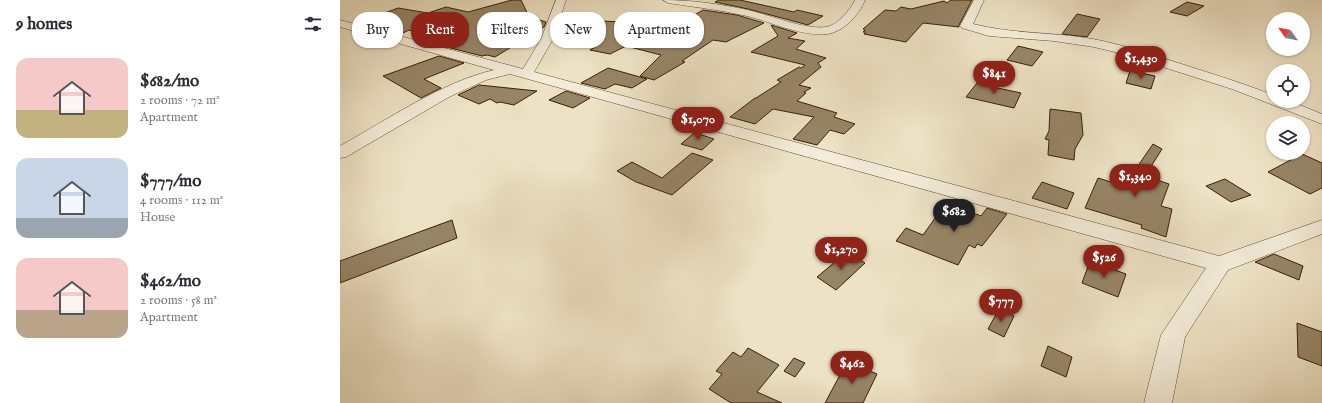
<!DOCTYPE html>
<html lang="en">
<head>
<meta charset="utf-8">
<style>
	body { margin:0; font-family:"IM FELL English",serif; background:#f2f2f3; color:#2b2b33; height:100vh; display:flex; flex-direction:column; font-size:15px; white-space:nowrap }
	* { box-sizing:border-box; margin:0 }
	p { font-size:13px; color:#7c7c81 }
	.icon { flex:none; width:22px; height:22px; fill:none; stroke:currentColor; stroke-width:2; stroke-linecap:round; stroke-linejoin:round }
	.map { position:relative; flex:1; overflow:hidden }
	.panel { display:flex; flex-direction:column; background:#fff; width:340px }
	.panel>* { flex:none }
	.banner { position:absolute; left:12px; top:12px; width:380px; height:36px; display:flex; gap:8px }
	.needle { width:26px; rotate:303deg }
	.buttons { position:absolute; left:926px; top:12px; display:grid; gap:8px }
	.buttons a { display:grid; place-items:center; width:44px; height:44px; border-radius:50%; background:#fff; box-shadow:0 1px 3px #0004; font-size:20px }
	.price { position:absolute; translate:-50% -34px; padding:0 9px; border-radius:14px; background:#8f2418; color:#fff; font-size:13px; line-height:26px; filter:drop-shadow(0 1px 2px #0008) }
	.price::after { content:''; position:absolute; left:50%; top:24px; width:12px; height:9px; margin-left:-6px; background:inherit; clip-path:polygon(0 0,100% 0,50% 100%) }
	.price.on { background:#222; color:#fff }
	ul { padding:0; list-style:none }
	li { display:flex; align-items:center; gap:12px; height:100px; padding:0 16px }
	li span { display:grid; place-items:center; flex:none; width:112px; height:80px; border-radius:12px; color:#555 }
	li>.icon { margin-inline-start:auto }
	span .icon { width:48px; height:48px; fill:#fffc; stroke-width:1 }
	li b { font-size:17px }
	h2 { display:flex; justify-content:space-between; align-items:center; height:48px; padding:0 16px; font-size:17px }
	.tag { padding:0 14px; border-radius:16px; background:#fff; box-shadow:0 1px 3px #0004; font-size:14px; line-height:36px }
	.tag.on { background:#8f2418; color:#fff }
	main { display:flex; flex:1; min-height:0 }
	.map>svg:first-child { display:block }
	.building { fill:#978567; stroke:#3a2002 }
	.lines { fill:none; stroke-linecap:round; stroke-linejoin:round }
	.minor-casing { stroke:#675033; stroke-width:1 }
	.minor { fill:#f3ecd9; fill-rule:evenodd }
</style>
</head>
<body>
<main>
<section class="panel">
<h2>9 homes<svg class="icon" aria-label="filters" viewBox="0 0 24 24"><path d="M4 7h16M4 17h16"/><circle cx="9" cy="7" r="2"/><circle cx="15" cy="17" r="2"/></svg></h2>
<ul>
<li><span style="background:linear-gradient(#f6c9c9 65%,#c2b280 0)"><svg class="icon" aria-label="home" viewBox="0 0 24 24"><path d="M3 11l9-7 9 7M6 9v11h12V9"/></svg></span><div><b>$682/mo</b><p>2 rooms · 72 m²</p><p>Apartment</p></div></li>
<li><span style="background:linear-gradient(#c9d6e8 75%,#9aa5b1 0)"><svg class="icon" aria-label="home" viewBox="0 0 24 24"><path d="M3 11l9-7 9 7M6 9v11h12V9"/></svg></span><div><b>$777/mo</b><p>4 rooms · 112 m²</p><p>House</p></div></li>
<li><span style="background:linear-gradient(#f6c9c9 65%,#b9a48a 0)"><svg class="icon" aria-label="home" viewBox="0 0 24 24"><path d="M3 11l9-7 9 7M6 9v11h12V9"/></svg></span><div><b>$462/mo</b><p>2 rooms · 58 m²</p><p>Apartment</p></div></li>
</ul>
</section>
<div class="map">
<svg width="982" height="403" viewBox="0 0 982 403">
	<rect width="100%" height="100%" fill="#ede2c5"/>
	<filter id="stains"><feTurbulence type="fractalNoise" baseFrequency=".005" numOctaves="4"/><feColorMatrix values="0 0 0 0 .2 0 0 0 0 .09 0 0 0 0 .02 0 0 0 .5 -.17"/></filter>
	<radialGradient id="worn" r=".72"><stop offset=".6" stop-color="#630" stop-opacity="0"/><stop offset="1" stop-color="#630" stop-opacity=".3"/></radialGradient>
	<!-- building -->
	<path class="building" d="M 172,0 L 181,0 L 189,17 L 206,22 L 204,27 L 155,57 L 147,55 L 142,56 L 103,46 L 81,34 L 69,30 L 61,34 L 37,16 L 58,8 L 88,13 L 106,7 L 128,12 Z
		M 379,0 L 400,0 L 454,12 L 457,10 L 483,16 L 468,25 L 408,9 L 375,2 Z
		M 611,0 L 632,0 L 619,25 L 619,27 L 583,23 L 566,42 L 524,34 L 526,32 L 523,32 L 525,30 L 523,29 L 545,10 L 556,11 L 561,7 L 571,9 L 604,1 L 607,3 Z
		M 847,2 L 864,6 L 847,16 L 830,12 Z
		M 363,10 L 397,15 L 424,23 L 386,42 L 373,40 L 342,61 L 345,62 L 314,80 L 300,76 L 321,55 L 286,46 L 270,54 L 250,50 L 260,44 L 252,42 L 261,37 L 243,36 L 262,21 L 282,22 L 274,30 L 317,37 Z
		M 737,14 L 760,19 L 747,37 L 722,34 Z
		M 431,25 L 457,33 L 448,38 L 465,41 L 456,49 L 486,58 L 478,63 L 481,67 L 459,85 L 471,88 L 464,92 L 466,93 L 457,101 L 497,113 L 494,117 L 515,124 L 504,134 L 490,130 L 477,145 L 453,139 L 474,117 L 433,109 L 415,124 L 390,117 L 415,98 L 416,98 L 441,82 L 437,80 L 459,67 L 461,68 L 465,65 L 411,52 L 438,36 Z
		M 678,46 L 703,52 L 692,66 L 667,60 Z
		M 99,56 L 124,63 L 84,79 L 101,88 L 81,98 L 43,76 Z
		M 268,68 L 307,79 L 292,88 L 275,84 L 265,89 L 241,83 Z
		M 790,71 L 815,76 L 811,89 L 786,83 Z
		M 637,83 L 662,89 L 681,93 L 674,108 L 626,97 Z
		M 139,85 L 197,91 L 174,105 L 160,102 L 157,103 L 150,99 L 139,104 L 118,95 Z
		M 226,91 L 250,98 L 233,108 L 209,100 Z
		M 710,109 L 741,113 L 743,135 L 735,149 L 734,160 L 708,155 L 709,140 L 705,139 L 709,131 Z
		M 354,133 L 359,134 L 374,139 L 362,150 L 341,144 Z
		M 813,144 L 822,149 L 805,176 L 829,184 L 821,206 L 832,209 L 826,237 L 801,228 L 802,225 L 745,208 L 758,178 L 784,186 Z
		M 352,153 L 373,160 L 332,195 L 296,182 L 277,171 L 292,162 L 322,178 Z
		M 962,154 L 982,163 L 982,188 L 970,194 L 928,172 Z
		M 885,179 L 911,195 L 891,202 L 866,186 Z
		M 702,182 L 734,193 L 727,209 L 692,198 Z
		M 606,203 L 641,216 L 647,208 L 667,214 L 642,246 L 637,244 L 635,248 L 629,245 L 618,265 L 556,241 L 566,228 L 583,235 Z
		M 112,220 L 117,238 L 0,283 L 0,261 Z
		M 507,252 L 525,263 L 496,290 L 477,277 Z
		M 934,254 L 963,266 L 959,280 L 915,262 Z
		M 750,261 L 786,274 L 778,297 L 742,283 Z
		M 659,309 L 674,316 L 664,337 L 648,329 Z
		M 957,323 L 982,332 L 982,366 L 958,357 Z
		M 708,346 L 732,357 L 726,377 L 701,366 Z
		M 408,348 L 439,365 L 417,392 L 442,403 L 391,403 L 369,389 L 382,374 L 376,371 L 393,352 L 401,357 Z
		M 454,358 L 465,363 L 455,377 L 444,371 Z
		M 507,362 L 537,374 L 523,403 L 485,403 Z"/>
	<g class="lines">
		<defs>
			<path id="minor" d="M 216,0 L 226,0 L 213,39 L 194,72 L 879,256 L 982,220 L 982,234 L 888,270 L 845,337 L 832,403 L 804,403 L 821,335 L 866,268 L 170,74 L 146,80 L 109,97 L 6,157 L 0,158 L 0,146 C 47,120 102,82 154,70 L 0,27 L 0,20 L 183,69 L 201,39 Z
				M 323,0 C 352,0 380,4 408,10 C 430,15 465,30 486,27 C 498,25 510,10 515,0 L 525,0 C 519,15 504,31 488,34 C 463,37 431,22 407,16 C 381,10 354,7 328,3 Z
				M 634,0 L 644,0 L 633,24 C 672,34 713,32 753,39 C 780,44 806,53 832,61 C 866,72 900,82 933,95 L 933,101 L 950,101 L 982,114 L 982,124 L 892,89 L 779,53 L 754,47 L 714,41 L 649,36 L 622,28 L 620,26 Z"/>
		</defs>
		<!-- minor casing -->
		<use href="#minor" class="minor-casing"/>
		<!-- minor -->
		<use href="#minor" class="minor"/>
	</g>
	<rect width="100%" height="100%" filter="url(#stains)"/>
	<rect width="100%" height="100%" fill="url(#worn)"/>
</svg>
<div class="buttons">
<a><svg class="needle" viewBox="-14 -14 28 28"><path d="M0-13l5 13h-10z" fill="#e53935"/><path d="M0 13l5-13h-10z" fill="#7c7c81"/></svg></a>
<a><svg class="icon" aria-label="locate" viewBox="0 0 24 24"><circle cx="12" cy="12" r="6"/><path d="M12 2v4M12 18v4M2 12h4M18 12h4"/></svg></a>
<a><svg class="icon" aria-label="layers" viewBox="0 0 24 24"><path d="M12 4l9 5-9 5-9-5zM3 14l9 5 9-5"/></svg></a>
</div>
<b class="price" style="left:801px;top:80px">$1,430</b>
<b class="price" style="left:654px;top:95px">$841</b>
<b class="price" style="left:358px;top:141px">$1,070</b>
<b class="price" style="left:795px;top:198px">$1,340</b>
<b class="price on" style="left:614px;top:233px">$682</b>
<b class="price" style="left:501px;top:271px">$1,270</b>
<b class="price" style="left:764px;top:279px">$526</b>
<b class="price" style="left:661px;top:323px">$777</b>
<b class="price" style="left:512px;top:385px">$462</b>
<div class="banner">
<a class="tag">Buy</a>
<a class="tag on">Rent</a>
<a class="tag">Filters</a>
<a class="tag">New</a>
<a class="tag">Apartment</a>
</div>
</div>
</main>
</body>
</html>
